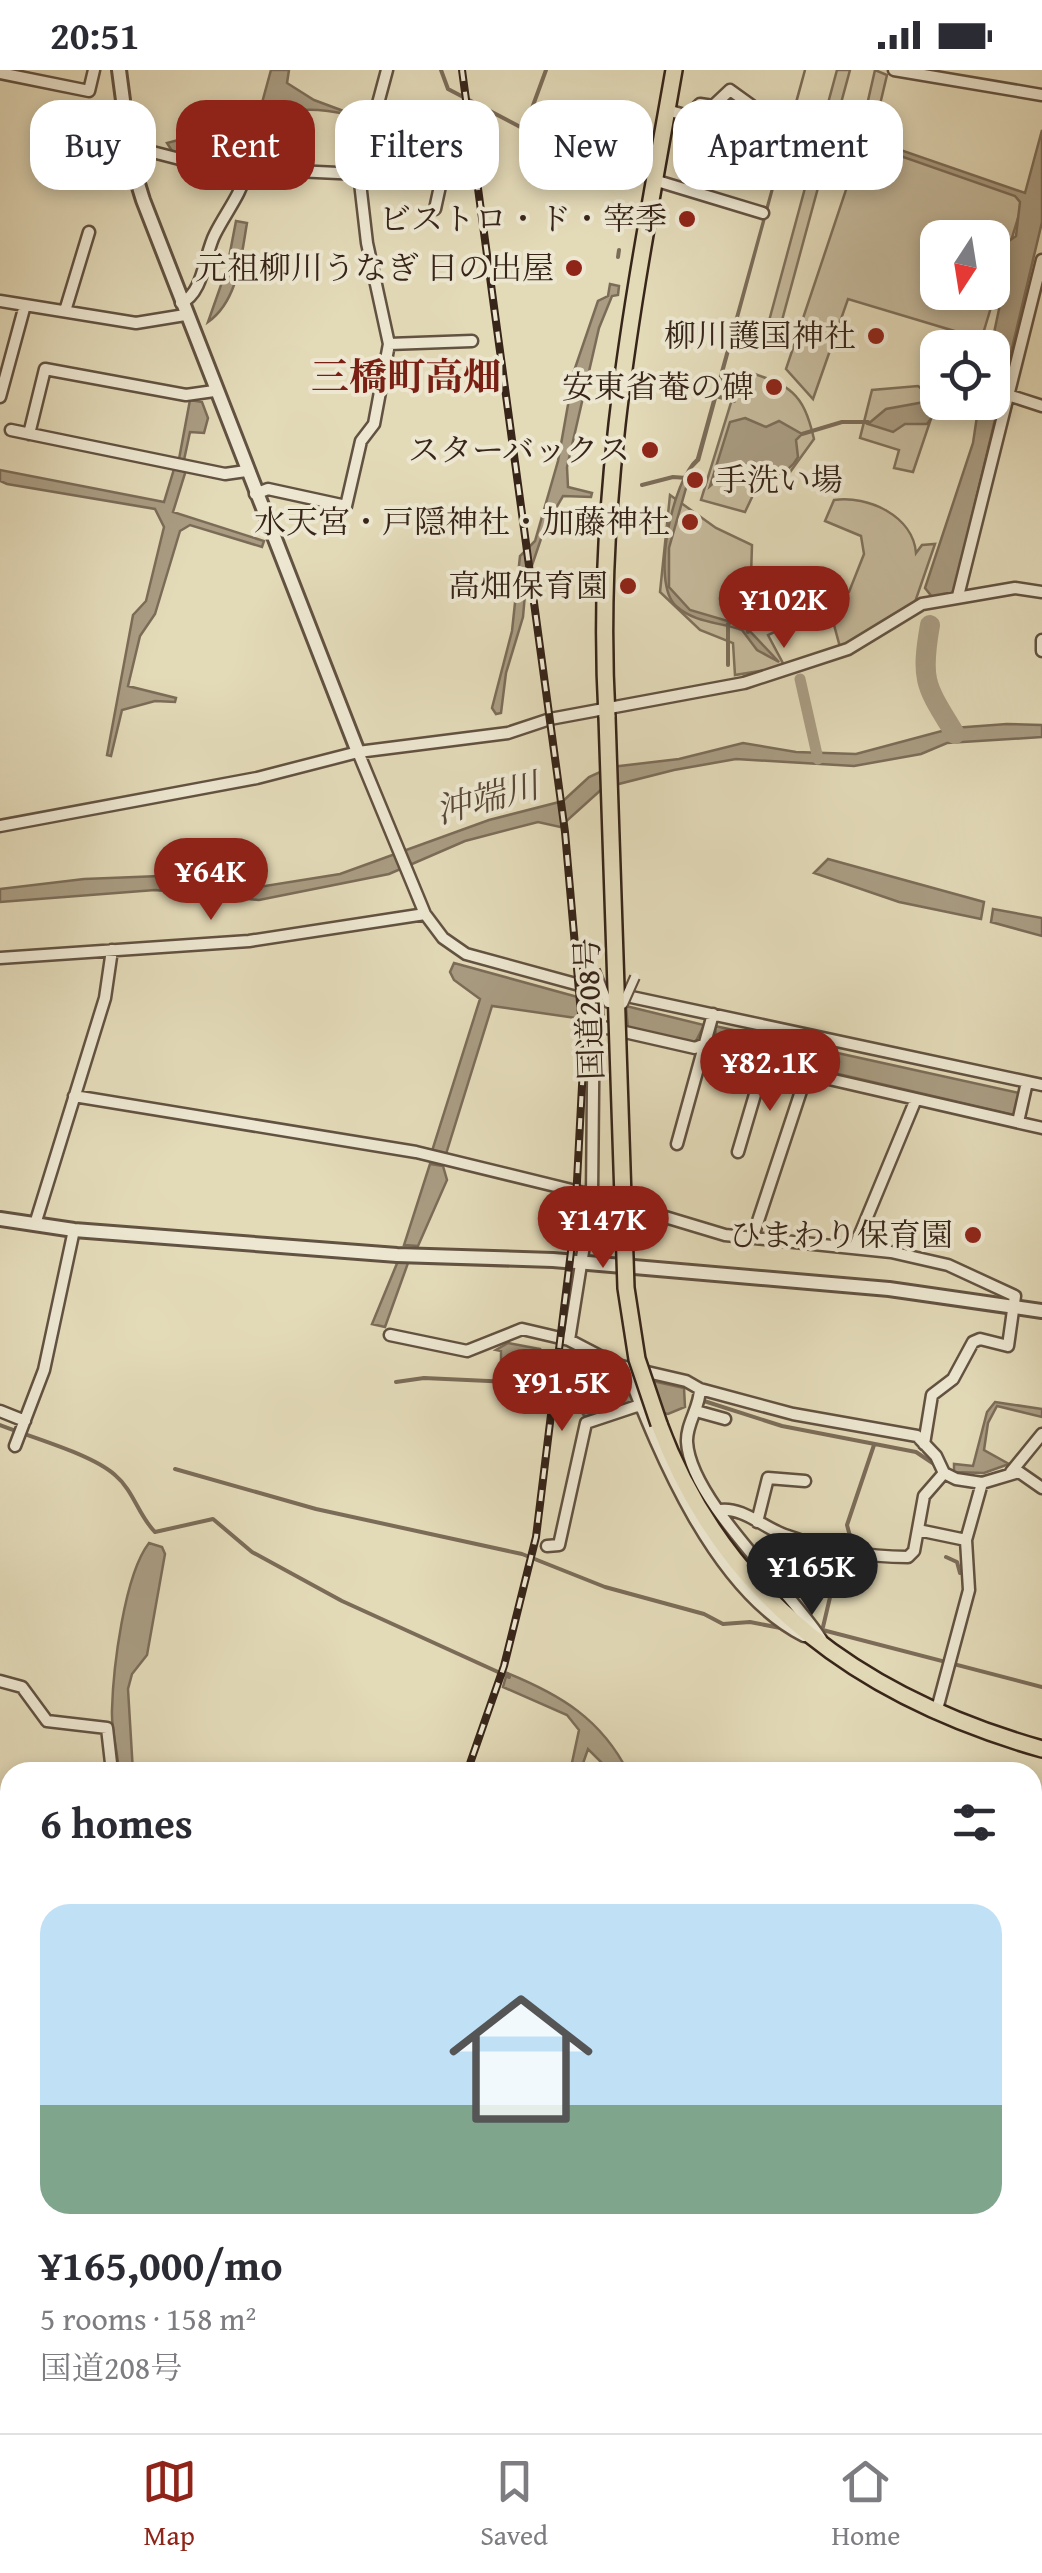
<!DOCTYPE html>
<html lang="en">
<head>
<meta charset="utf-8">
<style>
	body { margin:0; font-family:"Gentium Book Plus","Noto Serif JP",serif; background:#f7f7f7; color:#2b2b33; height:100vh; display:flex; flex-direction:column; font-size:38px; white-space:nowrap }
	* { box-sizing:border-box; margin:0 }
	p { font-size:32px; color:#7c7c81 }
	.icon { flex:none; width:55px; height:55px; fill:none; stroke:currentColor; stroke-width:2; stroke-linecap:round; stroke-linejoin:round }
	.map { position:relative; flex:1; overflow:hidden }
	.panel { position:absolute; left:0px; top:1692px; width:1042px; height:672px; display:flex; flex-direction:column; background:#fff; border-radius:30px 30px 0 0; box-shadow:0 5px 15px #0003 }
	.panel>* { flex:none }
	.banner { position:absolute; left:30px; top:30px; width:982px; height:90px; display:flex; gap:20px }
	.needle { width:65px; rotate:192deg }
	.tools { position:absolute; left:920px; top:150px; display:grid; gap:20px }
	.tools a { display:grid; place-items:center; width:90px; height:90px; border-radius:20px; background:#fff; box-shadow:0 5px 15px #0003; font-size:50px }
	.price { position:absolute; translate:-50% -85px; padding:0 22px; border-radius:35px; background:#8f2418; color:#fff; font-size:32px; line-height:65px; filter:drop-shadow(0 2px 5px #0008) }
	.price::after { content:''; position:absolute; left:50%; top:60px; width:30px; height:22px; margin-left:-15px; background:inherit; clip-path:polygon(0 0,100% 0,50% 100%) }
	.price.on { background:#222; color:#fff }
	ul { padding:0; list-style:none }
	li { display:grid; align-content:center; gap:20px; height:530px; padding:0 40px }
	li+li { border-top:2px solid #e1e1e2 }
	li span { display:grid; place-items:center; height:310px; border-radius:30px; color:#555 }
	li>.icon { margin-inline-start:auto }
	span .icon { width:180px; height:180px; fill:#fffc; stroke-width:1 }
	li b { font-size:42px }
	h2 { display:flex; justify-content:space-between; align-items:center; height:120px; padding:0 40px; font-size:42px }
	.chip { padding:0 35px; border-radius:30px; background:#fff; box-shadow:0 5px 15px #0003; font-size:35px; line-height:90px }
	.chip.on { background:#8f2418; color:#fff }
	.status { display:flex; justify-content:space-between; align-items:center; height:70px; padding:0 50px; background:#fff; direction:ltr }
	.status svg { height:28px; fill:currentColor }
	.tabs { display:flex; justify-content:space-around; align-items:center; height:140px; border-top:2px solid #e1e1e2; background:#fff; font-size:28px; color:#7c7c81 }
	.tabs a { display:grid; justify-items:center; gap:5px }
	.tabs .on { color:#8f2418 }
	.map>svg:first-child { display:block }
	.green { fill:#c6bb9d; stroke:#7e705b; stroke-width:2.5; fill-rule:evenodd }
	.water { fill:#a99c82; stroke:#7b6c58; stroke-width:2.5 }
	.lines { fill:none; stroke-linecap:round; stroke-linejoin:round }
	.stream { stroke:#7b6c58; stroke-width:4 }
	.canal { stroke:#a99c82; stroke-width:11 }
	.river { stroke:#a99c82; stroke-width:20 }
	.minor-casing { stroke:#625241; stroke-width:15 }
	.tertiary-casing { stroke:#625241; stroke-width:18 }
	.secondary-casing { stroke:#372519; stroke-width:19 }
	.primary-casing { stroke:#372519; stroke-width:20 }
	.trunk-casing { stroke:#372519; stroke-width:20 }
	.motorway-casing { stroke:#372519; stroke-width:22 }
	.minor { stroke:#ede7d1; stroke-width:10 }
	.tertiary { stroke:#ede7d1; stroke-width:12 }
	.secondary { stroke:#ede7d1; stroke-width:14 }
	.primary { stroke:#e3dab8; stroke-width:15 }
	.trunk { stroke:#e3dab8; stroke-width:15 }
	.motorway { stroke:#e3dab8; stroke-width:18 }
	.rail-casing { stroke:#372519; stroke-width:8 }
	.rail { stroke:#ede7d1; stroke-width:4; stroke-dasharray:11; stroke-linecap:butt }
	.pedestrian-bridge-casing { stroke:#625241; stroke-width:12; stroke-linecap:butt }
	.trunk-bridge-casing { stroke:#372519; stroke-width:20; stroke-linecap:butt }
	.pedestrian-bridge { stroke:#ede7d1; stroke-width:8 }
	.trunk-bridge { stroke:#e3dab8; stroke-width:15 }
	.poi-dot { fill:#8f2418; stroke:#ede7d1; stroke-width:4 }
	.labels { text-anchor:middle; stroke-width:8; stroke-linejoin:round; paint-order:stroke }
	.poi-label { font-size:32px; fill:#372519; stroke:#ede7d1; text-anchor:end }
	.street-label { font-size:32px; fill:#372519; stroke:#ede7d1 }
	.water-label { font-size:35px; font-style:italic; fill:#594938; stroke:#ede7d1 }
	.quarter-label { font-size:38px; font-weight:bold; fill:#7a1f14; stroke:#ede7d1 }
</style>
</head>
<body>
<div class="status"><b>20:51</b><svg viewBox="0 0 49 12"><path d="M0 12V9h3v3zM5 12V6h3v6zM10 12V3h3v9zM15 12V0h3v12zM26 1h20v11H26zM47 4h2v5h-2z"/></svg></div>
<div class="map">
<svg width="1042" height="2363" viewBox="0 0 1042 2363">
	<rect width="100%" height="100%" fill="#e3dab8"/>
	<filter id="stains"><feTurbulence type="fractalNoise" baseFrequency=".002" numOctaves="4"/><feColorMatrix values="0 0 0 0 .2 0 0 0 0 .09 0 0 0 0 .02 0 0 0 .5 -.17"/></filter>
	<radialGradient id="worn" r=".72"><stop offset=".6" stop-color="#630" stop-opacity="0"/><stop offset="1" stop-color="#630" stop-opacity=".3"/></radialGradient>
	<!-- green -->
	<path class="green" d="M 837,0 L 850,0 L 778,265 L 766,262 Z
		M 875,0 L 887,5 L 873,64 L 876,75 L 1024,128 L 979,277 L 969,277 L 971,266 L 848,229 L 813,329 L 786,299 L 851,105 ZM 938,168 L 992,168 L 992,222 L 938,222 Z
		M 746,301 C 790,316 803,321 814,369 L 788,405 L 763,404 L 745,442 L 701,430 L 738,310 Z
		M 918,316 L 937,331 L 913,402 L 894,398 L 899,380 L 860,368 L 872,320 Z
		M 670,425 L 716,458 L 752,475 L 751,506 L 756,512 L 816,528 L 849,522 L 864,484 L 861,466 L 825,451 L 834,430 C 868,425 913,446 916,483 L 922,475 L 935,474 L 914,535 L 840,577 L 834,555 L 793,553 L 768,565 L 785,597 L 735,605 L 733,573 L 700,560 L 660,522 Z"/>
	<!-- water -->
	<path class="water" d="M 271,0 L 289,0 L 287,13 L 314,30 L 365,49 C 332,40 304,35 272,46 L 260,95 L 174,84 L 167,73 L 193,66 L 251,73 Z
		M 805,0 L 699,390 L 692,397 L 669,478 L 669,517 L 690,540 L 745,556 L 779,592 L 757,580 L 742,560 C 719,552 695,553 676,536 C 650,512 673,410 697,389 Z
		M 1042,60 L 1042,152 L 954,522 L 933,528 L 925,518 L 973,373 L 979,333 L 992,332 L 991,277 L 1002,225 L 996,214 L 1006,173 L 1016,166 L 1020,132 L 1015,126 L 872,76 L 870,81 L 866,79 L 869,69 L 1025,123 Z
		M 236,151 L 247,153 C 241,187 238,231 208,252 L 227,198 Z
		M 610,214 L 619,216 L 618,225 L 612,226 L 599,258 L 567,397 L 568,417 L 592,423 L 591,427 L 563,426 L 545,457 L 526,513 L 523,547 L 506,603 L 501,643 L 496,644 L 492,638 L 512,561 L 520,486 L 535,471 L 558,391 L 574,301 L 598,231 L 608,226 Z
		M 190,330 L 202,332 L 208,348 L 204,363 L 190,362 L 184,390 L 179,389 Z
		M 930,331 L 933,346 L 927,354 L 905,354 L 893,362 L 868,354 L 886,339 Z
		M 745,348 L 766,357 L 779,351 L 802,364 L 796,370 L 798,387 C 787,407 769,406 754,392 L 728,400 L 710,416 L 730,352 Z
		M 174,399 L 186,400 L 173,442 L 264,471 L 262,477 L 190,455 L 180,461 L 155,544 L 140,566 L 128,616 L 176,628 L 175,632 L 155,631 L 122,640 L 111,686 L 107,685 L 133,545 L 146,531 L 164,457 L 155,439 L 7,414 L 0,411 L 0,400 L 164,432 Z
		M 1007,654 L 1042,655 L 1042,667 L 947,673 L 921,684 L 854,696 L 736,689 L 674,700 L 603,718 L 560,757 L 538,752 L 465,771 L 389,804 L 259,830 L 155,820 L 0,832 L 0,819 L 84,809 L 160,806 L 252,818 L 340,804 L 489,750 L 563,731 L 589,707 L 611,697 L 679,689 L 743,673 L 796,682 L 856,684 L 953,658 Z
		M 828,789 L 984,832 L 981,849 L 899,832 L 814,803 Z
		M 993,839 L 1042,848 L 1042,866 L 991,852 Z
		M 454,893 L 603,934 L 604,952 L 492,936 L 446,1084 L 432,1081 L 480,929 L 454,910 L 450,902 Z
		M 626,936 L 704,955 L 695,973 L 628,959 Z
		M 715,956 L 1019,1023 L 1014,1045 L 774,989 L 774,985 L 716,970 Z
		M 430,1094 L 443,1096 L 447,1110 L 418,1176 L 404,1175 Z
		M 398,1191 L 408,1193 L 385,1257 L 372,1254 Z
		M 508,1273 L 540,1279 L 538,1305 C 572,1323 573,1302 603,1300 L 684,1318 L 685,1337 L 668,1344 L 624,1334 L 585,1347 L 575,1333 L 530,1328 L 526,1317 L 501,1307 L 501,1281 L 496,1280 Z
		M 995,1332 L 1042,1339 L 1042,1347 L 997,1336 L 988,1353 L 984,1380 L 1009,1394 L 984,1403 L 954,1402 L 954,1394 L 973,1396 L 987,1342 Z
		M 149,1473 L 162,1477 L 165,1484 L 147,1585 L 132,1604 L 128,1619 L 133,1702 L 119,1702 C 118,1682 111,1661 112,1640 C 113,1600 124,1505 149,1473 Z
		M 507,1603 C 561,1625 601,1649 628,1702 L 611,1702 L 588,1679 L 580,1702 L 570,1702 L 579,1660 L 567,1645 L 503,1617 Z"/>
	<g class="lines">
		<!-- stream -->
		<path class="stream" d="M 441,0 L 448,19 L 547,71 L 636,100
			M 524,60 L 546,0
			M 618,187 L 619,180
			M 716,326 L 734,331
			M 931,333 L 938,325
			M 802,364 L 842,352 L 868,352
			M 642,415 L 673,407 L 687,408
			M 747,538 L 754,522 L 760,518 L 810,535 L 804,557
			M 728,554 L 746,540 L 748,562
			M 728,595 L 728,555
			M 396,1312 L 424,1308 L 511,1312
			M 704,1331 L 782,1356 L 916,1382 L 937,1396
			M 0,1355 C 30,1367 92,1384 115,1405 C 134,1421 138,1445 155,1462 L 213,1449 L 252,1482 L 342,1531 L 509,1607
			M 175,1399 L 316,1439 L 522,1484 L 605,1517 L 704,1544 L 723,1554 L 750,1552 L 791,1560
			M 864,1474 L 851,1470 L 847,1455 L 874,1375
			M 946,1487 L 957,1492 L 960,1503
			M 823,1557 L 843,1472
			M 815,1558 L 1042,1617
			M 1032,2112 L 1042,2112"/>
		<!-- canal -->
		<path class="canal" d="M 800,609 L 818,689
			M 1032,2240 L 1042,2244
			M 980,2355 L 999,2363"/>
		<!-- river -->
		<path class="river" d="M 930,555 C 920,612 926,616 955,664
			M 1032,1872 L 1042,1873"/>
		<defs>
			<path id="minor" d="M 894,0 L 1042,25
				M 0,3 L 89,21 L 94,0
				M 667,40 L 688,46 L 700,34 L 713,36 L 730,20 L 755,38 L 789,51
				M 129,76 L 211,97 L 359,104
				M 363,87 L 442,107 L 435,139
				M 654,110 L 763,143
				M 0,231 L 25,235
				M 181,233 C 204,223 204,185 215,164 C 226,142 240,126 247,101
				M 65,241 L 89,162
				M 389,274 L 472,271
				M 1008,325 L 1042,336
				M 0,327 L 25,235 L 136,253 L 185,245
				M 11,360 L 225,404 L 246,401
				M 29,364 L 45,299 L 186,325 L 214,321
				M 255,424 L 268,419 L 346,436 L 361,371 L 374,354 L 389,274 L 367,173 L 359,104 L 387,0
				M 958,526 L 1042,190
				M 1042,570 L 1042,581
				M 358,682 L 425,844 L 443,868 L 466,884 L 594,919 L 1042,1015
				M 0,756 L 257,708 L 358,682 L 508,663 L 550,649 L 744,613 L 848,579 L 922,534 L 1015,518 L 1042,522
				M 0,888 L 249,871 L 425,844
				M 594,955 L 695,978 L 707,973 L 760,987 L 764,994 L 1042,1058
				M 74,1026 L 416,1082 L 592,1125 L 725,1165 L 891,1182 L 948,1195 L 1015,1226 L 1008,1276 L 980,1269 L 973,1272 L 953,1309 L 932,1325 L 924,1374
				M 1018,1052 L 1027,1012
				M 677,1074 L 713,944
				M 738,1082 L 764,994
				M 36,1151 L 105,928 L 112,880
				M 753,1166 L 807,1003
				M 855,1176 L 916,1029
				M 390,1265 L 467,1281 L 522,1259 L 569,1270 L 617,1295 L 686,1311 L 700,1319 L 793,1344 L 917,1366 L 936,1386 L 944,1403 L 956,1409 L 982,1413 L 1019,1402 L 1042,1418
				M 569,1270 L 592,1125 L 594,919
				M 626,1298 C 660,1386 715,1521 804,1566
				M 700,1319 C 700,1337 686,1354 687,1372 C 690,1430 790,1520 821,1569
				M 0,1341 L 25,1351
				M 696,1341 L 725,1349
				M 15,1376 L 44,1300 L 74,1160
				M 1011,1402 L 1042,1364
				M 720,1440 C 743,1437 764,1458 785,1465 C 824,1479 867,1487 908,1487 L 914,1481 L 924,1426 L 944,1403
				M 757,1452 L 768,1408 L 805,1411
				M 918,1460 L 966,1470
				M 547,1476 L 559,1475 L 586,1353 L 640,1335
				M 0,1611 L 22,1617 L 47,1651 L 107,1658 L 112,1702
				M 936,1643 L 969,1520 L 966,1470 L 982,1413
				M 0,1954 L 10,1958
				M 1032,1978 L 1042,1980
				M 1032,2097 L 1042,2099
				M 1039,2258 L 1042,2261
				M 0,2278 L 10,2283
				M 126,2355 L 130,2363
				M 98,2363 L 102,2355"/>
			<path id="tertiary" d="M 119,0 L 131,91 L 143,130 L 358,682
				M 0,1149 L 74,1160 L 397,1185 L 553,1190 L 889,1219 L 1042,1241"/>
			<path id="secondary" d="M 0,1789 L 10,1797
				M 0,1897 L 10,1905
				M 1032,2277 L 1042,2280"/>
			<path id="primary" d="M 1032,2088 L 1042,2078
				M 772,2363 L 779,2355"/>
			<path id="trunk" d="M 607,647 C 594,419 635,223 674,0
				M 659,1354 C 725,1532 866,1629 1042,1679"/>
			<path id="motorway" d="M 0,1855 L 10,1864
				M 1032,2312 L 1042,2315"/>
		</defs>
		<!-- minor casing -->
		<use href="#minor" class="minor-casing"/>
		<!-- tertiary casing -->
		<use href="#tertiary" class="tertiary-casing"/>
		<!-- secondary casing -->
		<use href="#secondary" class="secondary-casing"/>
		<!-- primary casing -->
		<use href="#primary" class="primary-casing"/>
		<!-- trunk casing -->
		<use href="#trunk" class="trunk-casing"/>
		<!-- motorway casing -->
		<use href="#motorway" class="motorway-casing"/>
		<!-- minor -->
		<use href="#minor" class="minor"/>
		<!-- tertiary -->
		<use href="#tertiary" class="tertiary"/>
		<!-- secondary -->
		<use href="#secondary" class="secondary"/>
		<!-- primary -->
		<use href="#primary" class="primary"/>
		<!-- trunk -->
		<use href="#trunk" class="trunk"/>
		<!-- motorway -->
		<use href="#motorway" class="motorway"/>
		<defs>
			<path id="rail" d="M 462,0 L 565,762 L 584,978 L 575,1149 L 536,1467 L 504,1596 L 467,1702
				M 28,2363 L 34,2355"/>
		</defs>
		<!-- rail casing -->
		<use href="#rail" class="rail-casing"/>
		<!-- rail -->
		<use href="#rail" class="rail"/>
		<defs>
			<path id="pedestrian-bridge" d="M 595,900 L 608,933 L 623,934 L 635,907"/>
			<path id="trunk-bridge" d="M 607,647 L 626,1218 L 637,1289 L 659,1354"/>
		</defs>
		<!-- pedestrian-bridge casing -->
		<use href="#pedestrian-bridge" class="pedestrian-bridge-casing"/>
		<!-- trunk-bridge casing -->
		<use href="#trunk-bridge" class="trunk-bridge-casing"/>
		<!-- pedestrian-bridge -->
		<use href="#pedestrian-bridge" class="pedestrian-bridge"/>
		<!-- trunk-bridge -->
		<use href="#trunk-bridge" class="trunk-bridge"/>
	</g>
	<!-- markers -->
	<g class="poi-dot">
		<circle cx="687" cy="149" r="10"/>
		<circle cx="574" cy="198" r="10"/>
		<circle cx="876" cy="266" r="10"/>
		<circle cx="774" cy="317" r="10"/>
		<circle cx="650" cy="380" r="10"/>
		<circle cx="695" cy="410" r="10"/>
		<circle cx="690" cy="452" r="10"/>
		<circle cx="628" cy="516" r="10"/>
		<circle cx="973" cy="1165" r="10"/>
	</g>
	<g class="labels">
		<!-- poi labels -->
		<g class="poi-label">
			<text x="667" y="160">ビストロ・ド・宰季</text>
			<text x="554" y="209">元祖柳川うなぎ 日の出屋</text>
			<text x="856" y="277">柳川護国神社</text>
			<text x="754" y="328">安東省菴の碑</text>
			<text x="630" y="391">スターバックス</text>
			<text x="715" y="421" text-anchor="start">手洗い場</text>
			<text x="670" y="463">水天宮・戸隠神社・加藤神社</text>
			<text x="608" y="527">高畑保育園</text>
			<text x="953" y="1176">ひまわり保育園</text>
		</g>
		<!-- street labels -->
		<g class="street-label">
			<text transform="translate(589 939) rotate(-92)" y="11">国道208号</text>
		</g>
		<!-- water labels -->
		<g class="water-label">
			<text transform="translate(487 728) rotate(-15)" y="12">沖端川</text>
		</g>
		<!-- quarter labels -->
		<g class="quarter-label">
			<text x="406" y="320">三橋町高畑</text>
		</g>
	</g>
	<rect width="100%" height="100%" filter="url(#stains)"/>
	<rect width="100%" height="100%" fill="url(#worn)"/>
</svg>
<div class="tools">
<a><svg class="needle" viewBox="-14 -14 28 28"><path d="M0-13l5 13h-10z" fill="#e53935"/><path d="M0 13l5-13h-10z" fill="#7c7c81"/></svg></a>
<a><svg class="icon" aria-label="locate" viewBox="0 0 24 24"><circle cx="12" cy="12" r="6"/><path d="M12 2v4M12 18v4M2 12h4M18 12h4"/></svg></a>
</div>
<b class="price" style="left:784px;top:581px">¥102K</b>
<b class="price" style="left:211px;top:853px">¥64K</b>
<b class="price" style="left:770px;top:1044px">¥82.1K</b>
<b class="price" style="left:603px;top:1201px">¥147K</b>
<b class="price" style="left:562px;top:1364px">¥91.5K</b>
<b class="price on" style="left:812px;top:1548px">¥165K</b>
<div class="banner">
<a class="chip">Buy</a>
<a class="chip on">Rent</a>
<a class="chip">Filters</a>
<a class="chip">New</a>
<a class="chip">Apartment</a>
</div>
<section class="panel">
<h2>6 homes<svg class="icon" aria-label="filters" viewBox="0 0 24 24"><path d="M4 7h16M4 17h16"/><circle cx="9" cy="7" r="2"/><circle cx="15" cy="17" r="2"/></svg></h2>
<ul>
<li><span style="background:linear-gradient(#bfe0f5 65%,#7fa58c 0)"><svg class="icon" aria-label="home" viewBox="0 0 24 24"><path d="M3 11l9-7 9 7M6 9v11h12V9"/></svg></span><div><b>¥165,000/mo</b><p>5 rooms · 158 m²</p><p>国道208号</p></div></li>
</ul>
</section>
</div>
<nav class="tabs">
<a class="on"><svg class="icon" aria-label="map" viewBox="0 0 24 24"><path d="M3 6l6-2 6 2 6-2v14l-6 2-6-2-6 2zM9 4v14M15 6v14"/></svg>Map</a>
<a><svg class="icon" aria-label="saved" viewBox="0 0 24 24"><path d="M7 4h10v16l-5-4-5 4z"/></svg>Saved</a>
<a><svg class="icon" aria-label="home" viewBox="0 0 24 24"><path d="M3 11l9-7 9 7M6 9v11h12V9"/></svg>Home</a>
</nav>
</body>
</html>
